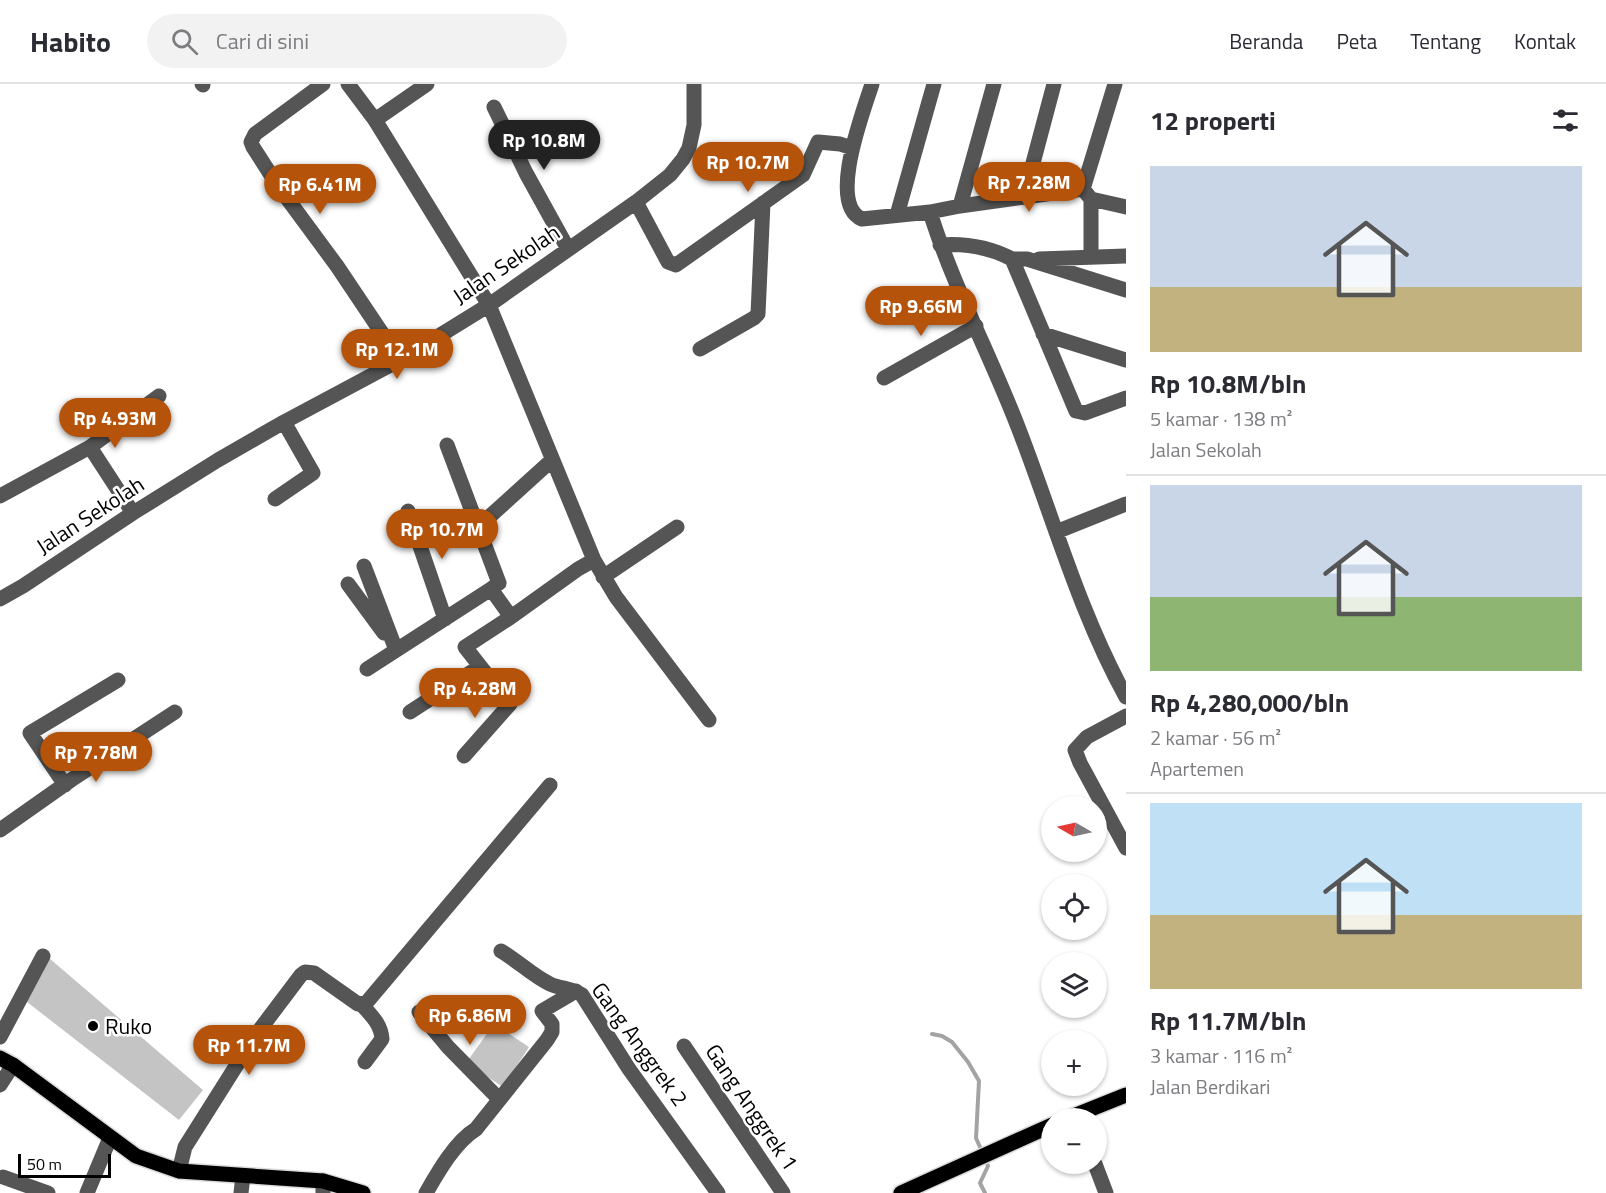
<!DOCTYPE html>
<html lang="id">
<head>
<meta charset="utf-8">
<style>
	body { margin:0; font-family:"Titillium Web",sans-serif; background:#f2f2f3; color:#2b2b33; height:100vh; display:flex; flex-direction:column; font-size:22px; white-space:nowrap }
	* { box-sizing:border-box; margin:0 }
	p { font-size:20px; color:#7c7c81 }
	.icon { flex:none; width:33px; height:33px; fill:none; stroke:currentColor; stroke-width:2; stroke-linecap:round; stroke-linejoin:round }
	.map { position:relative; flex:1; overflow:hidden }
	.drawer { display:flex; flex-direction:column; background:#fff; width:480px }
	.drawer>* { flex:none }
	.needle { width:39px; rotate:279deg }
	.buttons { position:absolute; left:1041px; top:712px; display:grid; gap:12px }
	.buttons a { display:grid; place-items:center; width:66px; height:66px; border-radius:50%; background:#fff; box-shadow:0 2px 4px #0004; font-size:30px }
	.scale { position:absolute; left:18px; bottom:15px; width:93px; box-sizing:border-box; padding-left:6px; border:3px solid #000; border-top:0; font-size:16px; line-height:21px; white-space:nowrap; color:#000; -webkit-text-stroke:4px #fff; paint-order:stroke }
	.price { position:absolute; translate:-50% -51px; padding:0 14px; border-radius:21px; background:#b45309; color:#fff; font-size:20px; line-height:39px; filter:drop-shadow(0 2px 3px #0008) }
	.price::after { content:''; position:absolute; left:50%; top:36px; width:18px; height:14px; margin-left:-9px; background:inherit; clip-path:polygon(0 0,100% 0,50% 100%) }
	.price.on { background:#222; color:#fff }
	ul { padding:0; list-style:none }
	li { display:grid; align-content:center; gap:12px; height:318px; padding:0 24px }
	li+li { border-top:2px solid #e1e1e2 }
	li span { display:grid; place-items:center; height:186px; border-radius:0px; color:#555 }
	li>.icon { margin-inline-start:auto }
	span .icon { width:108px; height:108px; fill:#fffc; stroke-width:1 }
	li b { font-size:26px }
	h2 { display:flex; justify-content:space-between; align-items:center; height:72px; padding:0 24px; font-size:26px }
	header { display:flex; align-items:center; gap:36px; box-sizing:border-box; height:84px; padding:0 30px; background:#fff; border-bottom:2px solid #e1e1e2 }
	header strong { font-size:28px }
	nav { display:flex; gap:33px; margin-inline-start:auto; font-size:21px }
	.search { width:420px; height:54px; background:#f2f2f3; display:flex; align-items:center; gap:15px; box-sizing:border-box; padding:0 21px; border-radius:33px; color:#7c7c81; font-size:22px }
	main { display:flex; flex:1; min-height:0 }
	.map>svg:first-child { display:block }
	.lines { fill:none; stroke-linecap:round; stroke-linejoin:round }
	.stream { stroke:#a3a3a3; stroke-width:4 }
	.building { fill:#c4c4c4 }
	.major-casing { stroke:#dbdbdb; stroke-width:18 }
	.minor { stroke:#555; stroke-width:15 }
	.major { stroke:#000; stroke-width:15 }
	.poi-dot { fill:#000; stroke:#fff; stroke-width:2 }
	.labels { text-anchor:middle; stroke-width:5; stroke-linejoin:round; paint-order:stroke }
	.street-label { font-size:22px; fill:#000; stroke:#fff }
	.poi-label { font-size:22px; fill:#000; stroke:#fff; text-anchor:start }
</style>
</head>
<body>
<header>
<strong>Habito</strong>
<div class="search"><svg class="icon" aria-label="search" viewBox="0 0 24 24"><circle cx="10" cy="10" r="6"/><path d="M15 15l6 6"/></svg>Cari di sini</div>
<nav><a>Beranda</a><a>Peta</a><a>Tentang</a><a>Kontak</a></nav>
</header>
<main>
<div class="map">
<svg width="1126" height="1109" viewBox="0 0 1126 1109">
	<rect width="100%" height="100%" fill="#fff"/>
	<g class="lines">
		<!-- stream -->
		<path class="stream" d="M 932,950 L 942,952 L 952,958 L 968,978 L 979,997 L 976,1054 L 983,1070
			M 985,1109 L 980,1099 L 988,1082 L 986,1077"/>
	</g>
	<!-- building -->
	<path class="building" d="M 49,874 L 203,1006 L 179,1036 L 18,911 Z
		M 494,940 L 529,963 L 503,1003 L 466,979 Z"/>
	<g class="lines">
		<defs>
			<path id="major" d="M 0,974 L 13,981 L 136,1072 L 179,1087 L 323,1097 L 363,1109
				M 1066,1035 L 1126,1011
				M 901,1109 L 1052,1041"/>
		</defs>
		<!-- major casing -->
		<use href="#major" class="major-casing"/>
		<!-- minor -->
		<path class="minor" d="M 202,0 L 203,1
			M 323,0 L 255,50 L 251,58 L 253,63 L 278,102 L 337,182 L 400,276
			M 348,0 L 375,36 L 489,221 L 594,476 L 616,513 L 709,636
			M 872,0 C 864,26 827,120 862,135 L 930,128 C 953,202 990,270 1018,343 C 1053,433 1079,528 1126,613
			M 494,23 L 526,89 L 568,165
			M 375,36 L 427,0
			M 1083,105 L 1115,0
			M 1024,113 L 1054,0
			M 1091,115 L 1126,123
			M 636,118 L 668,178 L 676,181 L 803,91 L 818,58 L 840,60 L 852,64
			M 960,122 L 994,0
			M 930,128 L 960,122 L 1083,105 L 1091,115 L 1091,173
			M 897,131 L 934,0
			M 940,161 C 966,159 989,163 1012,175 L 1076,327 L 1085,329 L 1126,314
			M 1012,175 L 1027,175 L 1126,206
			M 1039,175 L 1126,172
			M 1043,250 L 1126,276
			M 700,265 L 754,234 L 758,230 L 763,119
			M 884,294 L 976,242
			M 447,361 L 499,499 L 491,505
			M 0,412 L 90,363
			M 275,415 L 313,389 L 284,338
			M 408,427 L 445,535
			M 133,429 L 90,363 L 159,312
			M 478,443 L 552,376
			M 1056,448 L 1126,420
			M 364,482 L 396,566
			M 603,493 L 677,443
			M 348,500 L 384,549
			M 0,515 L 23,502 L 133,429 L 218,376 L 284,338 L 400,276 L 489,221 L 636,118 L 670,91 L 683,75 L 689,64 L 694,41 L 694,0
			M 367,585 L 491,505 L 511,533 L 578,485 L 594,476
			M 410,628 L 479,583
			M 1126,632 L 1087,653 L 1075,666 L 1080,679 L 1126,764
			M 464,672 L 510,620 L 465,563 L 511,533
			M 65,701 L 30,649 L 118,596
			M 0,746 L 71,696 L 175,628
			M 501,867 C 518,877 533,892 550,900 C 561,905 572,904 582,911 L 629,985 L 718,1109
			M 362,921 C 371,931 381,940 382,955 L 365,978
			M 419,928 L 448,963 L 499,1015
			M 0,953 L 43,872
			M 684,962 L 783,1109
			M 0,1001 L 13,981
			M 1095,1080 L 1106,1109
			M 179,1087 L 185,1063 L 255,952 L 301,891 L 305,888 L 314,889 L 358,920 L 367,918 L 550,701
			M 3,1093 L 48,1109
			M 87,1109 L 110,1054
			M 241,1109 L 243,1092
			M 323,1109 L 323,1097
			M 426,1109 C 438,1088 455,1058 476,1045 L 547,956 L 552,948 L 552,940 L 542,927 L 576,907"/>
		<!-- major -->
		<use href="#major" class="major"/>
	</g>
	<!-- markers -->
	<circle class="poi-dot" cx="93" cy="942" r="6"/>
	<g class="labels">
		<!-- street labels -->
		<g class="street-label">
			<text transform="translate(506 180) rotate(-34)" y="8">Jalan Sekolah</text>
			<text transform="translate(90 431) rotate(-33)" y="8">Jalan Sekolah</text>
			<text transform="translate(640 960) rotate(54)" y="8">Gang Anggrek 2</text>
			<text transform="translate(752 1023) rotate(56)" y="8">Gang Anggrek 1</text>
		</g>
		<!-- poi labels -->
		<g class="poi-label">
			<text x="105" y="950">Ruko</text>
		</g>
	</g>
</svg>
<div class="buttons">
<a><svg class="needle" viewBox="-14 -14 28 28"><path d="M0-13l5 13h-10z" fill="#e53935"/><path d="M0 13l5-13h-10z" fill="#7c7c81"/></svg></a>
<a><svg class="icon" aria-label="locate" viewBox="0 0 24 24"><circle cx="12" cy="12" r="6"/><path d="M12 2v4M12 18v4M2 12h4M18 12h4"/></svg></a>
<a><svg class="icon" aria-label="layers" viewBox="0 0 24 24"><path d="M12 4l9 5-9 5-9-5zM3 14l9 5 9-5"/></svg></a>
<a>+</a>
<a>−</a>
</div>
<div class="scale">50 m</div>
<b class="price on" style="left:544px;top:87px">Rp 10.8M</b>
<b class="price" style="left:748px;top:109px">Rp 10.7M</b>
<b class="price" style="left:1029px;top:129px">Rp 7.28M</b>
<b class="price" style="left:320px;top:131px">Rp 6.41M</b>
<b class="price" style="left:921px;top:253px">Rp 9.66M</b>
<b class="price" style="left:397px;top:296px">Rp 12.1M</b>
<b class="price" style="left:115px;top:365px">Rp 4.93M</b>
<b class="price" style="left:442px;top:476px">Rp 10.7M</b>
<b class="price" style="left:475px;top:635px">Rp 4.28M</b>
<b class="price" style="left:96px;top:699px">Rp 7.78M</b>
<b class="price" style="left:470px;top:962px">Rp 6.86M</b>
<b class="price" style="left:249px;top:992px">Rp 11.7M</b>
</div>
<section class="drawer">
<h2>12 properti<svg class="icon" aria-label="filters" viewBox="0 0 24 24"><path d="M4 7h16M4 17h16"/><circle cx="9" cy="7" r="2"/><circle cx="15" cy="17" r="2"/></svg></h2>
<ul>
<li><span style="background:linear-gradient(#c9d6e8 65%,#c2b280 0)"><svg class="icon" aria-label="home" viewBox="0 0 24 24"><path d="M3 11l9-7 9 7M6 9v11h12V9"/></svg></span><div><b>Rp 10.8M/bln</b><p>5 kamar · 138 m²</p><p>Jalan Sekolah</p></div></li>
<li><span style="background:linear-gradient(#c9d6e8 60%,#8fb573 0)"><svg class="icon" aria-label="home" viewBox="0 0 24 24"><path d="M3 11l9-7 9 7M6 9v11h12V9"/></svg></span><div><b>Rp 4,280,000/bln</b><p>2 kamar · 56 m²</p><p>Apartemen</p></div></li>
<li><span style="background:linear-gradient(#bfe0f5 60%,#c2b280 0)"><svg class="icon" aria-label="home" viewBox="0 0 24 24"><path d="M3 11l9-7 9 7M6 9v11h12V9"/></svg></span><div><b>Rp 11.7M/bln</b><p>3 kamar · 116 m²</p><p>Jalan Berdikari</p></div></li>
</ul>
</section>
</main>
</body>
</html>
